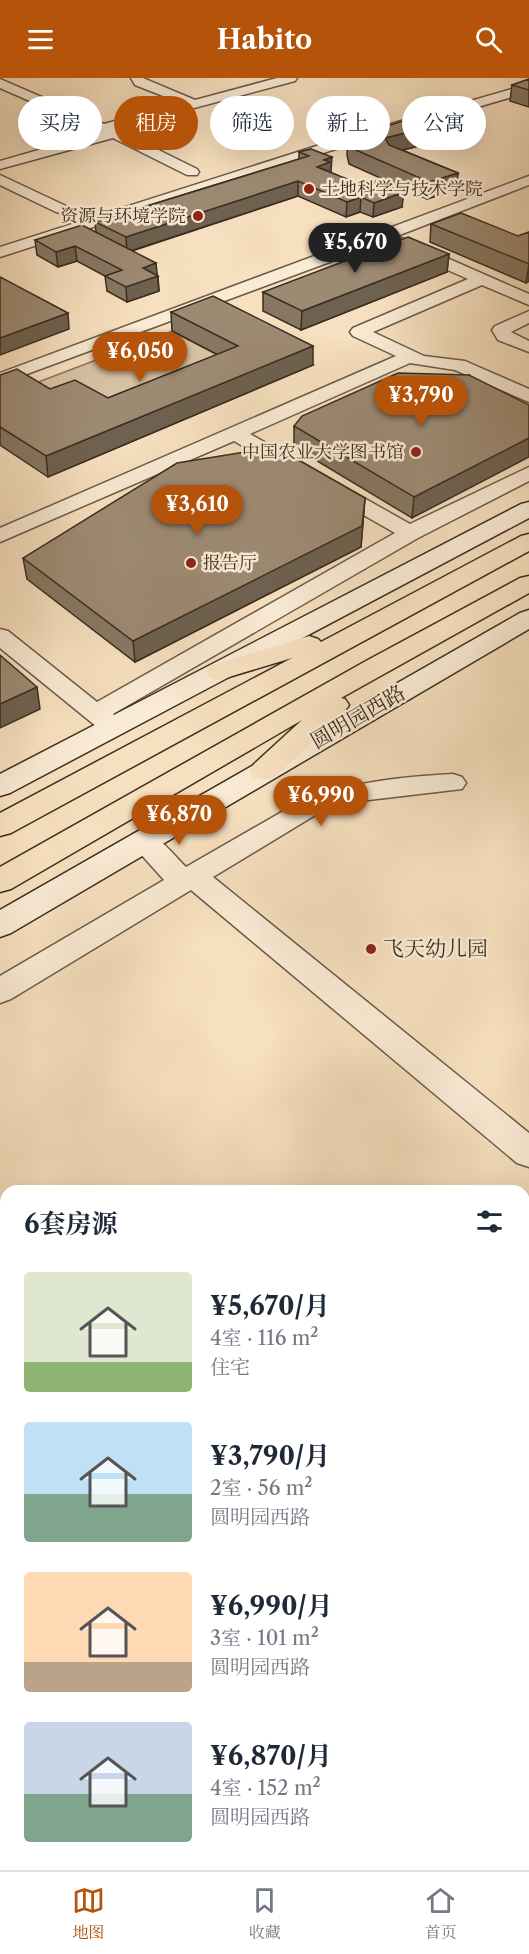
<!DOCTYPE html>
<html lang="zh">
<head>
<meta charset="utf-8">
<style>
	body { margin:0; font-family:"Libre Caslon Text","Noto Serif SC",serif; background:#f6f6f7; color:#1f2937; height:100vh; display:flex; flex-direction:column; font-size:22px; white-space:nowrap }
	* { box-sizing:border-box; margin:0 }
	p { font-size:20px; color:#747a83 }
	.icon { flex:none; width:33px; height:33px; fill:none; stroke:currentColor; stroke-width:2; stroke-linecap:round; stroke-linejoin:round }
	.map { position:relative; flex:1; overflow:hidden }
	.sheet { position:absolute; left:0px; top:1107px; width:530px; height:686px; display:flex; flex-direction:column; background:#fff; border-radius:18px 18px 0 0; box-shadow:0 6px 24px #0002 }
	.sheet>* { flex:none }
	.top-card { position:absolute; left:18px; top:18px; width:494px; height:54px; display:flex; gap:12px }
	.price { position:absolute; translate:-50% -51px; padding:0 14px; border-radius:21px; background:#b45309; color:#fff; font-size:20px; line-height:39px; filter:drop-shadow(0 2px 3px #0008) }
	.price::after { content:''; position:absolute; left:50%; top:36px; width:18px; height:14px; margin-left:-9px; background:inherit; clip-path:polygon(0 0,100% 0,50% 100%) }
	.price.selected { background:#222; color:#fff }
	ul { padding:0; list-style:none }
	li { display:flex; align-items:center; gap:18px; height:150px; padding:0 24px }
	li span { display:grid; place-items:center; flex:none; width:168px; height:120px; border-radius:6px; color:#555 }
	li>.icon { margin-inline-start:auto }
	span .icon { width:72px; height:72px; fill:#fffc; stroke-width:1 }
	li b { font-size:26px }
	h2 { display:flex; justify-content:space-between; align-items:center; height:72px; padding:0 24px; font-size:26px }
	.pill { padding:0 21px; border-radius:27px; background:#fff; box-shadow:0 6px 24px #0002; font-size:21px; line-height:54px }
	.pill.selected { background:#b45309; color:#fff }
	header { display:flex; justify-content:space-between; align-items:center; height:78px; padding:0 24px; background:#b45309; color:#fff; font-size:27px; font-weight:700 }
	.menu { display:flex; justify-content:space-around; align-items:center; height:84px; border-top:2px solid #e0e1e3; background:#fff; font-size:16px; color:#747a83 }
	.menu a { display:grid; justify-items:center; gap:3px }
	.menu .selected { color:#b45309 }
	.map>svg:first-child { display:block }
	.green { fill:#d7c2a4; stroke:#897862; stroke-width:1.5 }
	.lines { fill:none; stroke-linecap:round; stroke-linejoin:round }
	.street-casing { stroke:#6a5a48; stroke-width:3 }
	.secondary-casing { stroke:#3b2d21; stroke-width:3 }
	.primary-casing { stroke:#3b2d21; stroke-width:3 }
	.street { fill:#faebd5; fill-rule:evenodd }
	.secondary { fill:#faebd5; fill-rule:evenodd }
	.primary { fill:#f7e0bf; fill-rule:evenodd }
	.wall { fill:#877763; stroke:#3b2d21; stroke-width:1.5 }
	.shaded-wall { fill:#6e6150; stroke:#3b2d21; stroke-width:1.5 }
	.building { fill:#9d8a73; stroke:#3b2d21; stroke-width:1.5 }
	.poi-dot { fill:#8f2418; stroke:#faebd5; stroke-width:2 }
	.labels { text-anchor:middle; stroke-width:5; stroke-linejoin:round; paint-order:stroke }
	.far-poi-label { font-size:18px; fill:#3b2d21; stroke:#faebd5; text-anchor:start }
	.street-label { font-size:21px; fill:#3b2d21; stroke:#faebd5 }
	.poi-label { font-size:21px; fill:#3b2d21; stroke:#faebd5; text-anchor:start }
</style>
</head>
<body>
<header><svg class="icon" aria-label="menu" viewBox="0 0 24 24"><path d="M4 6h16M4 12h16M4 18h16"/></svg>Habito<svg class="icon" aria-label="search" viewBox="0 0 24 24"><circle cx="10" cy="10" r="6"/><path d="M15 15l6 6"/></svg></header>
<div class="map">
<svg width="529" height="1792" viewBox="0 0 529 1792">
	<rect width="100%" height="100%" fill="#f7e0bf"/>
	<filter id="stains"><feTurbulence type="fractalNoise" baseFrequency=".00333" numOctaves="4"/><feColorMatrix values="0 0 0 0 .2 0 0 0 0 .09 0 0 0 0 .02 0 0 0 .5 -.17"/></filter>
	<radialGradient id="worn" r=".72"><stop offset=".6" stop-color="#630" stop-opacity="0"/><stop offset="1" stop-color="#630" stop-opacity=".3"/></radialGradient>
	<!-- green -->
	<path class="green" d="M 172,253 L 239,288 L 110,340 L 20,311 Z"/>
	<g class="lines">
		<defs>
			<path id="street" d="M 131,0 L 143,0 L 195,22 L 277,0 L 297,0 L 295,3 L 116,51 L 197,91 L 199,94 L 197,97 L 187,97 L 113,60 L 0,91 L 0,83 L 101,54 L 0,10 L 0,1 L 104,46 L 181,25 L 135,7 Z
				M 529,6 L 529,14 L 342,69 L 0,179 L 0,169 L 332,63 Z
				M 0,97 L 66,128 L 68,131 L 61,135 L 56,134 L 0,107 Z
				M 529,98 L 529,107 L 397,158 L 529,216 L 529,227 L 482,207 L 373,254 L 424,278 L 465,283 L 529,311 L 529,324 L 455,292 L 410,285 L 250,356 L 410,446 L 529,389 L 529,403 L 418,460 L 113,636 L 124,647 L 120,653 L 111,655 L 102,653 L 0,570 L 0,551 L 8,553 L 97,624 L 395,455 L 234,363 L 0,464 L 0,450 L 396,278 L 353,258 L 350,254 L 353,250 L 468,201 L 384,164 L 0,306 L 0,295 Z
				M 529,233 L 529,245 L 511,254 L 529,263 L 529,274 L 498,262 L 492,252 L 495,248 Z
				M 453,696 L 462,699 L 466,705 L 462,711 L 360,723 L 317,736 L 213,799 L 529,1055 L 529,1089 L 517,1085 L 191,812 L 11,921 L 0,925 L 0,898 L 164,802 L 129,763 L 133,756 C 156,750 171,775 186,789 L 299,724 C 349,704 400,699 453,696 Z
				M 0,1331 L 6,1333 L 6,1381 L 0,1378 Z
				M 206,1786 L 255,1786 L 257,1792 L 209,1792 Z"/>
			<path id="secondary" d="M 529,424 L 529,440 L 10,715 L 0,718 L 0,696 L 521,426 Z
				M 529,532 L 529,551 L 11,855 L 0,859 L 0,832 L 520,535 Z"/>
			<path id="primary" d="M 529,456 L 529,473 L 11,755 L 0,758 L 0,735 L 292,580 L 219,602 L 210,600 L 206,594 L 210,588 L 309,558 L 318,561 L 321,564 L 521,458 Z
				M 529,498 L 529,515 L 341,620 L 345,621 L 349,627 L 345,633 L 274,700 L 264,702 L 254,700 L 250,693 L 254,686 L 302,642 L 11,811 L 0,814 L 0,789 L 366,583 L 520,500 Z"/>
		</defs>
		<!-- street casing -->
		<use href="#street" class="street-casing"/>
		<!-- secondary casing -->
		<use href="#secondary" class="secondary-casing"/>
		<!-- primary casing -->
		<use href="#primary" class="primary-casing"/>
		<!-- street -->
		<use href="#street" class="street"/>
		<!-- secondary -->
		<use href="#secondary" class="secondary"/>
		<!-- primary -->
		<use href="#primary" class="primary"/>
	</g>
	<!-- wall -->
	<path class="wall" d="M 529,1 L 529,29 L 510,23 L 512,7 Z
		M 425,50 L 423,67 L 402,72 L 458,95 L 456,112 L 427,121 L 349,86 L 347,77 L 348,60 Z
		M 311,71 L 331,93 L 330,94 L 402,129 L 373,139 L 360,134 L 346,139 L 298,118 L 132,173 L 158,198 L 159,213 L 127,224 L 107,213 L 105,198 L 77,183 L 58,189 L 37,177 L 35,162 L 96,154 L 95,144 L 299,81 L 299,74 Z
		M 431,146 L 518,158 L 529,154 L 529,203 L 526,205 L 430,164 Z
		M 449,176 L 447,194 L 301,252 L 263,233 L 263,214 Z
		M 171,234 L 313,287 L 48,399 L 0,367 L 0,297 L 50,311 L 108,320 L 218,277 L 172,253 Z
		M 469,297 L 412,440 L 294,369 L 294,348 Z
		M 365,420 L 361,469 L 135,584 L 27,501 L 23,480 Z"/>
	<!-- shaded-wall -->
	<path class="shaded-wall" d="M 425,50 L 423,67 L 384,77 L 385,60 Z
		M 332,79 L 331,93 L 330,94 L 317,89 L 324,82 Z
		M 458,95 L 456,112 L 427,121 L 429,104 Z
		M 298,103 L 298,118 L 127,174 L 126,159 Z
		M 404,114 L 402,129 L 373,139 L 374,125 Z
		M 361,119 L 360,134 L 346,139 L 347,124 Z
		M 75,168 L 77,183 L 58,189 L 56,174 Z
		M 449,176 L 447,194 L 301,252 L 302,233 Z
		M 156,185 L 159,213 L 127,224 L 126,209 L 143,190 Z
		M 529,186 L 529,203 L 526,205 Z
		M 68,235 L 69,251 L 0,277 L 0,260 Z
		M 313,268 L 313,287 L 48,399 L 46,378 Z
		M 529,360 L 529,379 L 412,440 L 414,419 Z
		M 365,420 L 361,469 L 135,584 L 133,563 Z
		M 37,609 L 40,631 L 0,650 L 0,626 Z
		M 6,1634 L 6,1648 L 0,1653 L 0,1640 Z"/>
	<!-- building -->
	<path class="building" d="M 529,1 L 529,12 L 512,7 Z
		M 403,43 L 425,50 L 385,60 L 389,67 L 458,95 L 429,104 L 349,69 L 348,60 Z
		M 311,71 L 332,79 L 324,82 L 330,84 L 317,89 L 362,107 L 375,103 L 404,114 L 374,125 L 361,119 L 347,124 L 298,103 L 126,159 L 95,144 L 309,78 L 299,74 Z
		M 461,135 L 518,158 L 529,154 L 529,186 L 431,146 Z
		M 82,147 L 156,185 L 143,190 L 158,198 L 126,209 L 105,198 L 122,192 L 75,168 L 56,174 L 35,162 Z
		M 408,159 L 449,176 L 302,233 L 263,214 Z
		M 0,199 L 68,235 L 0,260 Z
		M 213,218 L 313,268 L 46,378 L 0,349 L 0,297 L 17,291 L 50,311 L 75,302 L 108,320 L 238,268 L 171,234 Z
		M 398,295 L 469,297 L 529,327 L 529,360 L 414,419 L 294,348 L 302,338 Z
		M 276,369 L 365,420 L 362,448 L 133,563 L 23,480 L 177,385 Z
		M 0,577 L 37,609 L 0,626 Z
		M 0,1558 L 6,1567 L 6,1634 L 0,1640 Z
		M 6,1722 L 6,1786 L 110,1786 L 113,1792 L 5,1792 L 0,1784 L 0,1728 Z"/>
	<!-- markers -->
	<g class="poi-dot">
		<circle cx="309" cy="111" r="6"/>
		<circle cx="198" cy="138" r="6"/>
		<circle cx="416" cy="374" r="6"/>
		<circle cx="191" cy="485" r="6"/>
		<circle cx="371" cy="871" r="6"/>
	</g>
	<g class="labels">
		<!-- far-poi labels -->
		<g class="far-poi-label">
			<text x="321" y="117">土地科学与技术学院</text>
			<text x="186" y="144" text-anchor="end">资源与环境学院</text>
			<text x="404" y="380" text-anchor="end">中国农业大学图书馆</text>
			<text x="203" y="491">报告厅</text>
		</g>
		<!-- street labels -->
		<g class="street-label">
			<text transform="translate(358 639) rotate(-30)" y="7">圆明园西路</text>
		</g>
		<!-- poi labels -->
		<g class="poi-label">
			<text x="383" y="878">飞天幼儿园</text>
		</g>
	</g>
	<rect width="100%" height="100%" filter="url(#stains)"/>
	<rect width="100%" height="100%" fill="url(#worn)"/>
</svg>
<b class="price selected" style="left:355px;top:196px">¥5,670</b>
<b class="price" style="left:140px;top:305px">¥6,050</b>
<b class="price" style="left:421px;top:349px">¥3,790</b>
<b class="price" style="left:197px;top:458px">¥3,610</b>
<b class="price" style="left:321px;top:749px">¥6,990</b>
<b class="price" style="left:179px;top:768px">¥6,870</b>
<div class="top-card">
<a class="pill">买房</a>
<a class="pill selected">租房</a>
<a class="pill">筛选</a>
<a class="pill">新上</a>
<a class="pill">公寓</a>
</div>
<section class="sheet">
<h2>6套房源<svg class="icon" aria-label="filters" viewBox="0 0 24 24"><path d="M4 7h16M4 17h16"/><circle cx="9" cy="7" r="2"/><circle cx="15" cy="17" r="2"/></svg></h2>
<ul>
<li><span style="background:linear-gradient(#dfe7d0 75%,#8fb573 0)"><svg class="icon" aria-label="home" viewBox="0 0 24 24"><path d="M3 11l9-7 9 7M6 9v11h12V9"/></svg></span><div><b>¥5,670/月</b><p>4室 · 116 m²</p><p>住宅</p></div></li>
<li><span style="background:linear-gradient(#bfe0f5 60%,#7fa58c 0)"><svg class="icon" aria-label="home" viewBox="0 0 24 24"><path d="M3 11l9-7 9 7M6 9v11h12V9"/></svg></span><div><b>¥3,790/月</b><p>2室 · 56 m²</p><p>圆明园西路</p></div></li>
<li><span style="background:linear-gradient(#ffd9b3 75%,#b9a48a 0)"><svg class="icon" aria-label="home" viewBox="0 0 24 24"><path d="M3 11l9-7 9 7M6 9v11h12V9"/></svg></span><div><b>¥6,990/月</b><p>3室 · 101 m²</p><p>圆明园西路</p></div></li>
<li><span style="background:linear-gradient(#c9d6e8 60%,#7fa58c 0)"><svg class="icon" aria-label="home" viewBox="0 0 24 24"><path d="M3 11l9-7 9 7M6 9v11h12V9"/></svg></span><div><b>¥6,870/月</b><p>4室 · 152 m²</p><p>圆明园西路</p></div></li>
</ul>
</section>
</div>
<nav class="menu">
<a class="selected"><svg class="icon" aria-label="map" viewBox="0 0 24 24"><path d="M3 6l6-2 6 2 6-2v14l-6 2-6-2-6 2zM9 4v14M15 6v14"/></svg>地图</a>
<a><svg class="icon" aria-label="saved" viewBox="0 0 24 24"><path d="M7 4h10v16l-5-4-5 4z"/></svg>收藏</a>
<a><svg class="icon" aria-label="home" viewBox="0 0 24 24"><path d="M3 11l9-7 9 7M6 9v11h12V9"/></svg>首页</a>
</nav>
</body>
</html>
